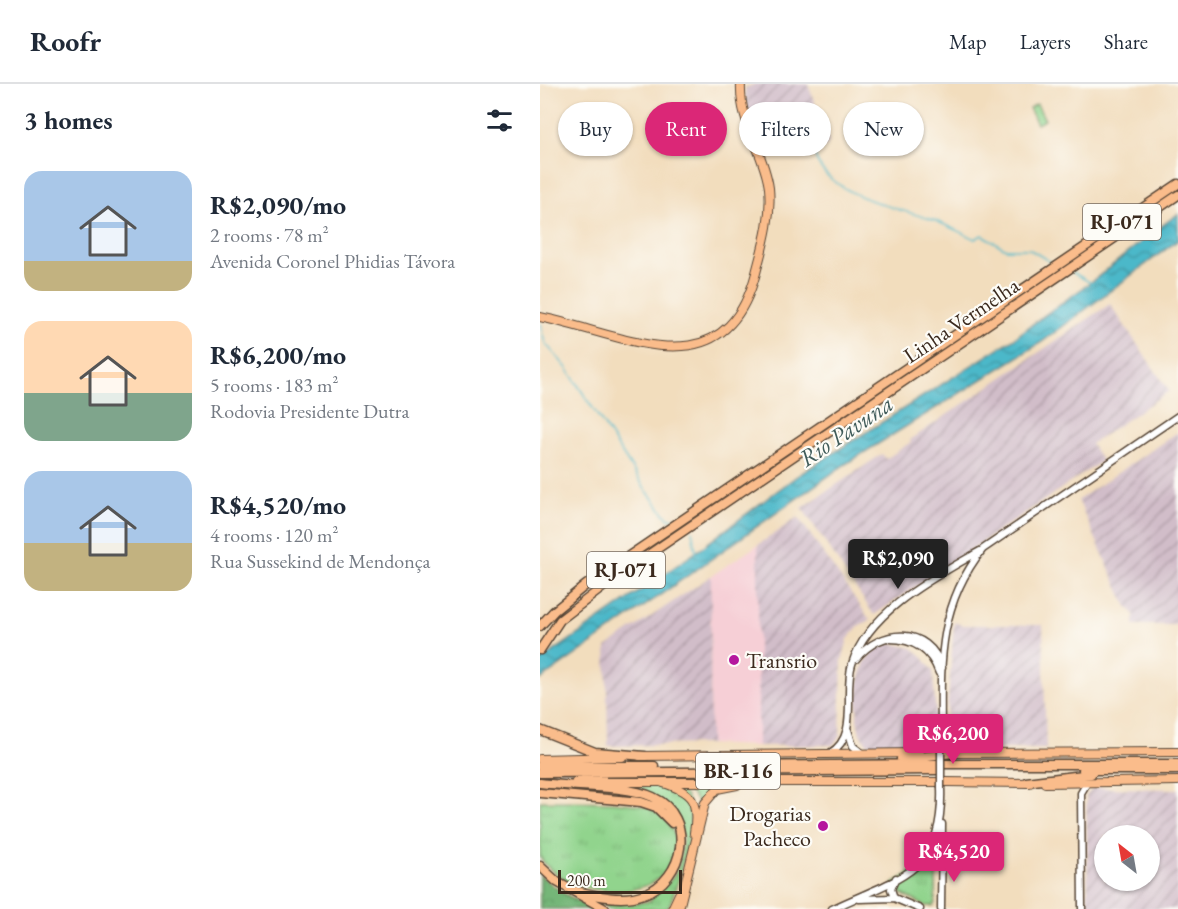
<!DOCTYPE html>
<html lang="en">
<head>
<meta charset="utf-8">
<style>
	body { margin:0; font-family:"EB Garamond",serif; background:#f6f6f7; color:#1f2937; height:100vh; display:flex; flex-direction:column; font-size:22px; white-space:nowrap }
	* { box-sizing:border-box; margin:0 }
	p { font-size:20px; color:#747a83 }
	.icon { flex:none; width:33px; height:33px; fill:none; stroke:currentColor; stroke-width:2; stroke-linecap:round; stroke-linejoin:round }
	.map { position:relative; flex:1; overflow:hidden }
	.panel { display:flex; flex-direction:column; background:#fff; width:540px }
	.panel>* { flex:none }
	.banner { position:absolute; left:18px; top:18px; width:530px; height:54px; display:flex; gap:12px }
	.needle { width:39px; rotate:329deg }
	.controls { position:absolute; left:554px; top:741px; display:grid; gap:12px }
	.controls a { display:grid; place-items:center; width:66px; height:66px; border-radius:50%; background:#fff; box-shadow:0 2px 4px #0004; font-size:30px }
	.scale { position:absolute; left:18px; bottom:15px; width:124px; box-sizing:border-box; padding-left:6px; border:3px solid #3b2a1e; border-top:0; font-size:16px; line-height:21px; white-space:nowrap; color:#3b2a1e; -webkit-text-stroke:4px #fdfcf7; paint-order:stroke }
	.price { position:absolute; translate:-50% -51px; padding:0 14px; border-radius:6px; background:#db2777; color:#fff; font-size:20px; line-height:39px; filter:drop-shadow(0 2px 3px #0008) }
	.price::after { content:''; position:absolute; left:50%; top:36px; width:18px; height:14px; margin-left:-9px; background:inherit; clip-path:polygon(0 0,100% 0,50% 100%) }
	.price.selected { background:#222; color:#fff }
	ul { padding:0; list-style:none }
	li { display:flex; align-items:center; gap:18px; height:150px; padding:0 24px }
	li span { display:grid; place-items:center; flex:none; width:168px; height:120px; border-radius:18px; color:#555 }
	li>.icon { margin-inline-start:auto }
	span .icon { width:72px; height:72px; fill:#fffc; stroke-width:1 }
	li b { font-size:26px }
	h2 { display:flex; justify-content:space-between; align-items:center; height:72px; padding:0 24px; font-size:26px }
	.tag { padding:0 21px; border-radius:27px; background:#fff; box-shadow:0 2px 4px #0004; font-size:21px; line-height:54px }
	.tag.selected { background:#db2777; color:#fff }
	header { display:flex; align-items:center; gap:36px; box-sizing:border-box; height:84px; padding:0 30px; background:#fff; border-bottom:2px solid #e0e1e3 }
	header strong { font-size:28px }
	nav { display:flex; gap:33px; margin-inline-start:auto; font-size:21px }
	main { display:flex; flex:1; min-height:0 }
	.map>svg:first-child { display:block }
	.built { fill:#f6cfd6 }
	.industrial { fill:url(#industrial-furrows); fill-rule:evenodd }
	.grass { fill:url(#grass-tufts); stroke:#667f56; stroke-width:1.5 }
	.forest { fill:url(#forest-crowns); stroke:#58704b; stroke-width:1.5 }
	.pitch { fill:#91d48d; stroke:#667f56; stroke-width:1.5 }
	.water { fill:url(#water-waves); stroke:#447174; stroke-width:1.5 }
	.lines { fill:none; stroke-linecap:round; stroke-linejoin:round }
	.stream { stroke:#4cb8c9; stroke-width:1.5 }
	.tertiary-casing { stroke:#564536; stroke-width:9 }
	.primary-casing { stroke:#564536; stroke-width:10 }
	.trunk-casing { stroke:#564536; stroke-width:10 }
	.motorway-casing { stroke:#564536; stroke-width:11 }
	.tertiary { stroke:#fff; stroke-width:6 }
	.primary { stroke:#fabc8b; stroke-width:8 }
	.trunk { stroke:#fabc8b; stroke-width:8 }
	.motorway { stroke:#fabc8b; stroke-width:8 }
	.tertiary-bridge-casing { stroke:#564536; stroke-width:9; stroke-linecap:butt }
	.tertiary-bridge { stroke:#fff; stroke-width:6 }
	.poi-dot { fill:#b5179e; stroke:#fdfcf7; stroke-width:2 }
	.labels { text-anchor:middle; stroke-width:4.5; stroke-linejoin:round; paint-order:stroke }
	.shield { fill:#fdfcf7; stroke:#75695f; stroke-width:1.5 }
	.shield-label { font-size:21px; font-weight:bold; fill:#3b2a1e }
	.street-label { font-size:22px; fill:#3b2a1e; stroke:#fdfcf7 }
	.poi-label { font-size:22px; fill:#3b2a1e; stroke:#fdfcf7; text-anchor:start }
	.water-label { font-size:24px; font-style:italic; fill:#415c5a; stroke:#fdfcf7 }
</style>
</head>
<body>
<header>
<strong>Roofr</strong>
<nav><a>Map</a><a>Layers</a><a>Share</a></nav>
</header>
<main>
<section class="panel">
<h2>3 homes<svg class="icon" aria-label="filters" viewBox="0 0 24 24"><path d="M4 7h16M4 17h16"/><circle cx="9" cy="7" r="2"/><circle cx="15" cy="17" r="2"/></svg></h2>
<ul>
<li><span style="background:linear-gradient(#a9c7e8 75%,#c2b280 0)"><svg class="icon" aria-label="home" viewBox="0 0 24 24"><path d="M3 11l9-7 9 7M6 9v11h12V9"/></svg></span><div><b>R$2,090/mo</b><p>2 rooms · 78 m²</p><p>Avenida Coronel Phidias Távora</p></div></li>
<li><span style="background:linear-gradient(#ffd9b3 60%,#7fa58c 0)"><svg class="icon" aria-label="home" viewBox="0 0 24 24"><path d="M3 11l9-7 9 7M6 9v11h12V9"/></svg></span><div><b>R$6,200/mo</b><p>5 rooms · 183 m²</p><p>Rodovia Presidente Dutra</p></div></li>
<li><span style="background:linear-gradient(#a9c7e8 60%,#c2b280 0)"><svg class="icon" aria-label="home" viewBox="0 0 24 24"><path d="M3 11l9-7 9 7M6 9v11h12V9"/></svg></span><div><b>R$4,520/mo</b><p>4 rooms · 120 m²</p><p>Rua Sussekind de Mendonça</p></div></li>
</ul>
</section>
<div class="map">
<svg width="638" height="825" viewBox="0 0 638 825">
	<defs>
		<pattern id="industrial-furrows" width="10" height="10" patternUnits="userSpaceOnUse" patternTransform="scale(1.5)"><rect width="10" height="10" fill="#d1bdc9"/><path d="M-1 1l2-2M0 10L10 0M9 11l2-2" fill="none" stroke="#ab9aa3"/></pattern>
		<pattern id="grass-tufts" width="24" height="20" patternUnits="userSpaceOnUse" patternTransform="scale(1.5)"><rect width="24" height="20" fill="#91d48d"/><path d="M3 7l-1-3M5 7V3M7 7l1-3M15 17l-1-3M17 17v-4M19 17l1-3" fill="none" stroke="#7eb679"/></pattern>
		<pattern id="forest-crowns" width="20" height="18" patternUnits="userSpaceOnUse" patternTransform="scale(1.5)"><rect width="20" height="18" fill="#74b678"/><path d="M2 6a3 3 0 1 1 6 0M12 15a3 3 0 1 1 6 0" fill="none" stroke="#609462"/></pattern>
		<pattern id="water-waves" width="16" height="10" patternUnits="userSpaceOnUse" patternTransform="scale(1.5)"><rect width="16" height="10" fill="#4cb8c9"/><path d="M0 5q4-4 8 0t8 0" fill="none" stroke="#4096a3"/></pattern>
	</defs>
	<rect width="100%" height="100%" fill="#fdfcf7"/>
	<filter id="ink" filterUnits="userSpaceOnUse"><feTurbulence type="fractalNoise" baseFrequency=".0167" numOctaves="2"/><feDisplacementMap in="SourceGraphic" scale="12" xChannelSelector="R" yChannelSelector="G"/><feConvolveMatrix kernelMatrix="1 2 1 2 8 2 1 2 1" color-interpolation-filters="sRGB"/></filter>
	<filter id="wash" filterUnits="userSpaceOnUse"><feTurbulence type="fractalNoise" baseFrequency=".008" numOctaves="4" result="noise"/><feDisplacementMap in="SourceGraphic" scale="24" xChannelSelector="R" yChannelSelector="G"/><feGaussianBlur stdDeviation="1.35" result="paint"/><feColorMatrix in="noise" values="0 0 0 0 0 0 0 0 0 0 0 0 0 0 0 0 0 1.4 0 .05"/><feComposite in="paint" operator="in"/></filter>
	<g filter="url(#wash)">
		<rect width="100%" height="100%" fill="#f2ddbd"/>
		<!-- built -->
		<path class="built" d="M 218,461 L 218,662 L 170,660 L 171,492 Z"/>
		<!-- industrial -->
		<path class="industrial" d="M 216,0 L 268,0 L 289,58 L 286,62 L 222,73 L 206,25 L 205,4 Z
			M 570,220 L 629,307 L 551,360 L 562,377 L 334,531 L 262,424 L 342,370 L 346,375 L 371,358 L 370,356 Z
			M 638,348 L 638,541 L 594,541 L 594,530 L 586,521 L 538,416 Z
			M 258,433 L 330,536 L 318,543 L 308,555 L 302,576 L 300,651 L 293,661 L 218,662 L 218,461 Z
			M 171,492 L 170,660 L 68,662 L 66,563 Z
			M 414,538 L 422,541 L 503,541 L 506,665 L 412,665 L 405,657 Z
			M 351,559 L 372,564 L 381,571 L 393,587 L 398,666 L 337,663 L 328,660 L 320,650 L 317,636 L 318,599 L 325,577 L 337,564 Z
			M 553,704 L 638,705 L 638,825 L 548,825 L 546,712 ZM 564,752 L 609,752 L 609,796 L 564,796 Z"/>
		<!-- grass -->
		<path class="grass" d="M 90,701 C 106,702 130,699 144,710 C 162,725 137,808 127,825 L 69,825 L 61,818 L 92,820 L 111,817 C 114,806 125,804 131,796 C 141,784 141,767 143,752 L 105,706 Z
			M 144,702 L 175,702 L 162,715 L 158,727 L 156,716 Z
			M 0,717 C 29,718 83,715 109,724 C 120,728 130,739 134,750 C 137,759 135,767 132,776 C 114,824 22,811 0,773 Z
			M 392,773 L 397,775 L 395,819 L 393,822 L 385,822 L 354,806 L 353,800 Z"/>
		<!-- forest -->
		<path class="forest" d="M 0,791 L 23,809 L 53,825 L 0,825 Z"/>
		<!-- pitch -->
		<path class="pitch" d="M 497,20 L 505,36 L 497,40 L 489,24 Z"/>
		<!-- water -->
		<path class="water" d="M 638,130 L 638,156 L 502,258 L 304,381 L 0,596 L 0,577 L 156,468 L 257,392 L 475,254 C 499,234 525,217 550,199 C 580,176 606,152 638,130 Z"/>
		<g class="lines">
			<!-- stream -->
			<path class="stream" d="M 275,71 C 285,111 359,124 393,136 C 407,141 421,149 435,155 L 442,151 L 466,165 L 489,165 L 514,180
				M 532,188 L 551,199
				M 0,240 L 5,259 L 26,283 L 106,406 L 127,433 L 136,436
				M 152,447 L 156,468"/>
		</g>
	</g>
	<g filter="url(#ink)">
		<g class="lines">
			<defs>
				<path id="tertiary" d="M 350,555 C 375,555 391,566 399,589
					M 316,575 C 341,544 388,541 402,584
					M 308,646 L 313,662 L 322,669
					M 401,659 C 401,585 395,525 443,465 L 638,332
					M 290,669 C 320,652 303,608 312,580 C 328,527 395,493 440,467
					M 354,814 L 351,805 L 356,794
					M 319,815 L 354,814 L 380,825
					M 292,825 C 358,793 404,791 401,704
					M 401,825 L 402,740
					M 542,825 L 541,709 L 547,699"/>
				<path id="primary" d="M 0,233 C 84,250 184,309 216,189 C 223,162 232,133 229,104 C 224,67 199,39 201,0
					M 123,699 C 153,708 159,718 154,749
					M 132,825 L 139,810
					M 139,825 L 165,719 L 177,705 L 197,701"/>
				<path id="trunk" d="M 409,669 L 638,668
					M 100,672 L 379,669
					M 0,675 L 82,673
					M 46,698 L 397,698
					M 405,698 L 490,699
					M 505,699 L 638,697"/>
				<path id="motorway" d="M 0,542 L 14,527 L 46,501 L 638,100
					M 0,566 L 20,536 L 80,490 L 638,111
					M 0,646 L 55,668 L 105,672
					M 404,670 L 414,669
					M 361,675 L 396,671
					M 405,680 L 638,680
					M 0,682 L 114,682
					M 195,682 L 397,680
					M 543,686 L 638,686
					M 0,689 L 397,686
					M 36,698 L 62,693
					M 486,698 L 551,690
					M 0,699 C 31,703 86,701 113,713 C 157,733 144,796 104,810 C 84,818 57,812 36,807
					M 0,709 L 101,718 L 116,723 L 132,739
					M 0,782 L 17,798 L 65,825"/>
			</defs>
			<!-- tertiary casing -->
			<use href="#tertiary" class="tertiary-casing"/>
			<!-- primary casing -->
			<use href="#primary" class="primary-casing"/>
			<!-- trunk casing -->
			<use href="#trunk" class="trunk-casing"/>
			<!-- motorway casing -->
			<use href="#motorway" class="motorway-casing"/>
			<!-- tertiary -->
			<use href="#tertiary" class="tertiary"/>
			<!-- primary -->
			<use href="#primary" class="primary"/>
			<!-- trunk -->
			<use href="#trunk" class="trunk"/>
			<!-- motorway -->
			<use href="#motorway" class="motorway"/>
			<defs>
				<path id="tertiary-bridge" d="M 401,659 L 401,704"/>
			</defs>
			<!-- tertiary-bridge casing -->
			<use href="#tertiary-bridge" class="tertiary-bridge-casing"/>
			<!-- tertiary-bridge -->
			<use href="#tertiary-bridge" class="tertiary-bridge"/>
		</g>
	</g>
	<!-- markers -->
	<g class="poi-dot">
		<circle cx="194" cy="576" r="6"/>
		<circle cx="283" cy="742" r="6"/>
	</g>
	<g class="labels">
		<!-- shield labels -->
		<g class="shield">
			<rect x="543" y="120" width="78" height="36" rx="4.5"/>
			<rect x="47" y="468" width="78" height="36" rx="4.5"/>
			<rect x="156" y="669" width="84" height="36" rx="4.5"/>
		</g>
		<g class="shield-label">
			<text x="582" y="145">RJ-071</text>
			<text x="86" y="493">RJ-071</text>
			<text x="198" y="694">BR-116</text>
		</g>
		<!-- street labels -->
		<g class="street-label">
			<text transform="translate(421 236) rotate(-34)" y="8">Linha Vermelha</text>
		</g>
		<!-- poi labels -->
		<g class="poi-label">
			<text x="206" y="584">Transrio</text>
			<text x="271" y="737" text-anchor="end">Drogarias<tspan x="271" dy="25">Pacheco</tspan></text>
		</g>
		<!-- water labels -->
		<g class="water-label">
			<text transform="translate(306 347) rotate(-34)" y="8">Rio Pavuna</text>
		</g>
	</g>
</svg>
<div class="controls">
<a><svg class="needle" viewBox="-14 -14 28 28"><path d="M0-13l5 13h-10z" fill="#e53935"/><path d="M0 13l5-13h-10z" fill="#747a83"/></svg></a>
</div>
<div class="scale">200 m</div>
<b class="price selected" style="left:358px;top:506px">R$2,090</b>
<b class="price" style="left:413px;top:681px">R$6,200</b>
<b class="price" style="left:414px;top:799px">R$4,520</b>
<div class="banner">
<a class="tag">Buy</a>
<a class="tag selected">Rent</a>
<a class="tag">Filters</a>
<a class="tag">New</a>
</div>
</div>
</main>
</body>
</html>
